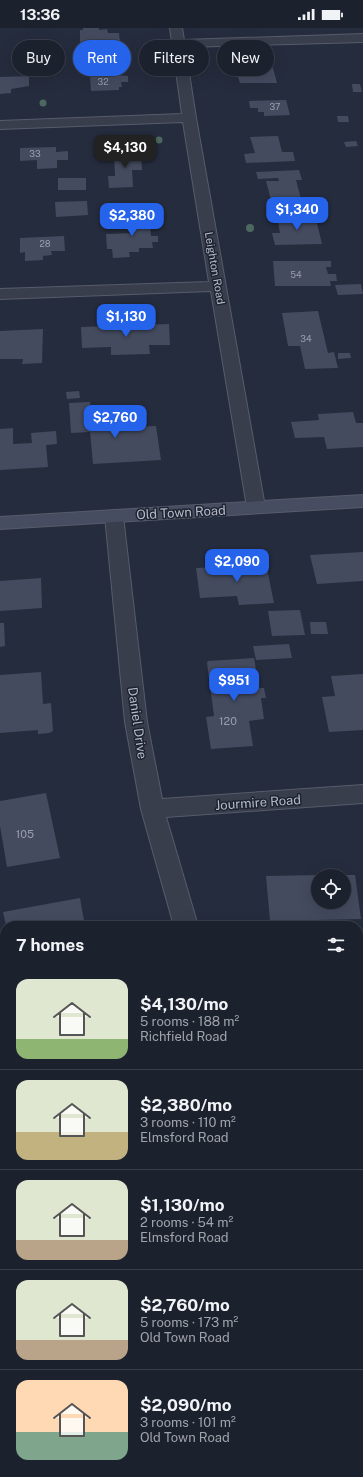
<!DOCTYPE html>
<html lang="en">
<head>
<meta charset="utf-8">
<style>
	body { margin:0; font-family:"Public Sans",sans-serif; background:#292e3a; color:#f1f3f6; height:100vh; display:flex; flex-direction:column; font-size:15px; white-space:nowrap }
	* { box-sizing:border-box; margin:0 }
	p { font-size:13px; color:#a0a3aa }
	.icon { flex:none; width:22px; height:22px; fill:none; stroke:currentColor; stroke-width:2; stroke-linecap:round; stroke-linejoin:round }
	.map { position:relative; flex:1; overflow:hidden }
	.panel { position:absolute; left:0px; top:893px; width:363px; height:556px; display:flex; flex-direction:column; background:#1c212e; border-radius:16px 16px 0 0; box-shadow:0 4px 16px #0002,0 0 0 1px #3a3e4a }
	.panel>* { flex:none }
	.hud { position:absolute; left:12px; top:12px; width:339px; height:36px; display:flex; gap:8px }
	.buttons { position:absolute; left:311px; top:841px; display:grid; gap:8px }
	.buttons a { display:grid; place-items:center; width:40px; height:40px; border-radius:50%; background:#1c212e; box-shadow:0 4px 16px #0002,0 0 0 1px #3a3e4a; font-size:20px }
	.price { position:absolute; translate:-50% -34px; padding:0 9px; border-radius:8px; background:#2563eb; color:#fff; font-size:13px; line-height:26px; filter:drop-shadow(0 1px 2px #0008) }
	.price::after { content:''; position:absolute; left:50%; top:24px; width:12px; height:9px; margin-left:-6px; background:inherit; clip-path:polygon(0 0,100% 0,50% 100%) }
	.price.current { background:#222; color:#fff }
	ul { padding:0; list-style:none }
	li { display:flex; align-items:center; gap:12px; height:100px; padding:0 16px }
	li+li { border-top:1px solid #3a3e4a }
	li span { display:grid; place-items:center; flex:none; width:112px; height:80px; border-radius:12px; color:#555 }
	li>.icon { margin-inline-start:auto }
	span .icon { width:48px; height:48px; fill:#fffc; stroke-width:1 }
	li b { font-size:17px }
	h2 { display:flex; justify-content:space-between; align-items:center; height:48px; padding:0 16px; font-size:17px }
	.tag { padding:0 14px; border-radius:18px; background:#1c212e; box-shadow:0 4px 16px #0002,0 0 0 1px #3a3e4a; font-size:14px; line-height:36px }
	.tag.current { background:#2563eb; color:#fff }
	.status { display:flex; justify-content:space-between; align-items:center; height:28px; padding:0 20px; background:#1c212e; direction:ltr }
	.status svg { height:11px; fill:currentColor }
	.map>svg:first-child { display:block }
	.building { fill:#444b5f }
	.lines { fill:none; stroke-linecap:round; stroke-linejoin:round }
	.street-casing { stroke:#575c6b; stroke-width:2 }
	.secondary-casing { stroke:#575c6b; stroke-width:2 }
	.street { fill:#393e4d; fill-rule:evenodd }
	.secondary { fill:#474d60; fill-rule:evenodd }
	.tree { fill:#4c6860 }
	.labels { text-anchor:middle; stroke-width:3; stroke-linejoin:round; paint-order:stroke }
	.far-number-label { font-size:9px; fill:#989eae }
	.far-street-label { font-size:11px; fill:#b4bac8; stroke:#1e2332 }
	.number-label { font-size:11px; fill:#989eae }
	.street-label { font-size:13px; fill:#b4bac8; stroke:#1e2332 }
</style>
</head>
<body>
<div class="status"><b>13:36</b><svg viewBox="0 0 49 12"><path d="M0 12V9h3v3zM5 12V6h3v6zM10 12V3h3v9zM15 12V0h3v12zM26 1h20v11H26zM47 4h2v5h-2z"/></svg></div>
<div class="map">
<svg width="363" height="1449" viewBox="0 0 363 1449">
	<rect width="100%" height="100%" fill="#252c3d"/>
	<!-- building -->
	<path class="building" d="M 83,0 L 99,0 L 99,2 L 107,1 L 108,5 L 119,5 L 120,14 L 80,15 L 80,2 L 83,2 Z
		M 248,32 L 270,32 L 272,37 L 268,37 L 269,41 L 273,40 L 277,55 L 240,55 L 238,49 L 245,49 L 244,45 L 249,45 L 248,41 L 257,41 L 256,37 L 249,38 Z
		M 115,47 L 128,48 L 128,54 L 121,54 L 122,59 L 119,59 L 119,62 L 91,63 L 90,48 Z
		M 29,48 L 29,58 L 11,61 L 11,65 L 0,66 L 0,49 Z
		M 352,56 L 360,56 L 362,64 L 353,64 Z
		M 286,72 L 290,87 L 264,88 L 264,84 L 258,84 L 258,80 L 250,80 L 249,73 Z
		M 337,88 L 348,88 L 349,94 L 338,94 Z
		M 278,108 L 282,124 L 293,124 L 295,133 L 246,135 L 244,126 L 255,125 L 250,109 Z
		M 356,113 L 358,118 L 346,119 L 344,114 Z
		M 56,119 L 56,124 L 68,123 L 68,132 L 57,132 L 57,140 L 37,141 L 37,132 L 20,133 L 20,120 Z
		M 141,124 L 142,142 L 132,142 L 133,159 L 109,160 L 108,148 L 115,148 L 114,125 Z
		M 299,142 L 302,152 L 296,152 L 301,171 L 271,172 L 266,153 L 279,153 L 278,150 L 258,151 L 256,144 Z
		M 58,150 L 86,150 L 86,162 L 58,162 Z
		M 87,173 L 88,187 L 56,189 L 55,174 Z
		M 152,187 L 153,196 L 150,196 L 151,208 L 158,208 L 158,214 L 152,214 L 153,220 L 139,220 L 139,224 L 129,224 L 130,229 L 113,230 L 112,221 L 107,221 L 106,206 L 135,205 L 134,197 L 126,197 L 125,188 Z
		M 315,187 L 322,216 L 275,217 L 272,205 L 280,205 L 277,188 Z
		M 64,208 L 65,223 L 51,223 L 52,227 L 43,228 L 43,232 L 25,233 L 25,224 L 20,225 L 20,210 Z
		M 273,233 L 331,233 L 331,239 L 326,239 L 328,246 L 336,246 L 337,253 L 330,253 L 331,258 L 275,258 Z
		M 361,256 L 363,266 L 338,267 L 335,257 Z
		M 318,283 L 328,325 L 334,324 L 338,340 L 305,341 L 300,318 L 288,318 L 282,285 Z
		M 169,296 L 170,317 L 149,317 L 150,326 L 111,327 L 111,319 L 82,320 L 81,299 Z
		M 43,301 L 42,335 L 22,336 L 23,331 L 0,331 L 0,303 Z
		M 338,325 L 350,325 L 351,330 L 338,331 Z
		M 79,363 L 80,370 L 67,371 L 66,364 Z
		M 90,374 L 92,401 L 156,398 L 161,432 L 93,436 L 90,404 L 71,405 L 69,375 Z
		M 353,384 L 356,395 L 363,395 L 363,419 L 327,421 L 324,409 L 295,410 L 291,394 L 319,392 L 318,386 Z
		M 13,400 L 13,416 L 32,415 L 31,405 L 56,403 L 57,416 L 46,417 L 48,439 L 0,442 L 0,401 Z
		M 363,524 L 363,553 L 317,556 L 310,527 Z
		M 248,529 L 249,537 L 266,536 L 274,575 L 239,577 L 237,568 L 200,570 L 196,540 L 236,538 L 234,530 Z
		M 41,550 L 42,580 L 0,583 L 0,553 Z
		M 300,582 L 305,607 L 272,608 L 268,583 Z
		M 310,594 L 326,594 L 328,606 L 311,606 Z
		M 0,595 L 4,595 L 5,618 L 0,619 Z
		M 289,616 L 292,630 L 256,632 L 253,618 Z
		M 254,630 L 259,660 L 264,660 L 266,670 L 261,670 L 264,691 L 249,693 L 253,718 L 211,721 L 206,689 L 214,688 L 207,635 L 208,633 Z
		M 41,644 L 43,676 L 51,675 L 53,703 L 49,705 L 38,706 L 38,702 L 0,705 L 0,647 Z
		M 363,646 L 363,702 L 329,704 L 322,669 L 335,668 L 331,648 Z
		M 46,765 L 60,830 L 7,839 L 0,798 L 0,773 Z
		M 318,847 L 318,874 L 344,874 L 344,847 L 355,847 L 361,891 L 270,893 L 266,848 Z
		M 80,870 L 85,898 L 6,898 L 3,884 Z
		M 363,947 L 363,1036 L 358,1037 L 358,948 Z
		M 5,951 L 5,986 L 0,987 L 0,952 Z
		M 5,994 L 5,1017 L 0,1018 L 0,995 Z
		M 363,1094 L 363,1117 L 358,1103 L 358,1095 Z"/>
	<g class="lines">
		<defs>
			<path id="street" d="M 170,0 L 182,0 L 184,12 L 363,6 L 363,14 L 185,19 L 196,90 L 265,479 L 263,483 L 256,485 L 249,483 L 247,479 L 211,263 L 0,271 L 0,261 L 209,254 L 183,94 L 0,101 L 0,93 L 182,86 Z
				M 114,482 L 121,484 L 123,488 L 147,694 L 162,771 L 363,757 L 363,775 L 166,789 L 198,898 L 174,898 L 141,781 L 125,694 L 105,488 L 107,484 Z
				M 358,1437 L 362,1449 L 330,1449 L 329,1444 L 358,1444 Z"/>
			<path id="secondary" d="M 363,467 L 363,479 L 0,501 L 0,489 Z"/>
		</defs>
		<!-- street casing -->
		<use href="#street" class="street-casing"/>
		<!-- secondary casing -->
		<use href="#secondary" class="secondary-casing"/>
		<!-- street -->
		<use href="#street" class="street"/>
		<!-- secondary -->
		<use href="#secondary" class="secondary"/>
	</g>
	<!-- trees -->
	<g class="tree">
		<circle cx="43" cy="75" r="3.5"/>
		<circle cx="159" cy="112" r="3.5"/>
		<circle cx="250" cy="200" r="4"/>
	</g>
	<g class="labels">
		<!-- far-number labels -->
		<g class="far-number-label">
			<text x="103" y="57">32</text>
			<text x="275" y="82">37</text>
			<text x="35" y="129">33</text>
			<text x="45" y="219">28</text>
			<text x="296" y="250">54</text>
			<text x="306" y="314">34</text>
		</g>
		<!-- far-street labels -->
		<g class="far-street-label">
			<text transform="translate(215 240) rotate(80)" y="4">Leighton Road</text>
		</g>
		<!-- number labels -->
		<g class="number-label">
			<text x="228" y="697">120</text>
			<text x="25" y="810">105</text>
		</g>
		<!-- street labels -->
		<g class="street-label">
			<text transform="translate(181 484) rotate(-3)" y="5">Old Town Road</text>
			<text transform="translate(138 695) rotate(82)" y="5">Daniel Drive</text>
			<text transform="translate(258 774) rotate(-4)" y="5">Jourmire Road</text>
		</g>
	</g>
</svg>
<div class="buttons">
<a><svg class="icon" aria-label="locate" viewBox="0 0 24 24"><circle cx="12" cy="12" r="6"/><path d="M12 2v4M12 18v4M2 12h4M18 12h4"/></svg></a>
</div>
<b class="price current" style="left:125px;top:141px">$4,130</b>
<b class="price" style="left:297px;top:203px">$1,340</b>
<b class="price" style="left:132px;top:209px">$2,380</b>
<b class="price" style="left:126px;top:310px">$1,130</b>
<b class="price" style="left:115px;top:411px">$2,760</b>
<b class="price" style="left:237px;top:555px">$2,090</b>
<b class="price" style="left:234px;top:674px">$951</b>
<div class="hud">
<a class="tag">Buy</a>
<a class="tag current">Rent</a>
<a class="tag">Filters</a>
<a class="tag">New</a>
</div>
<section class="panel">
<h2>7 homes<svg class="icon" aria-label="filters" viewBox="0 0 24 24"><path d="M4 7h16M4 17h16"/><circle cx="9" cy="7" r="2"/><circle cx="15" cy="17" r="2"/></svg></h2>
<ul>
<li><span style="background:linear-gradient(#dfe7d0 75%,#8fb573 0)"><svg class="icon" aria-label="home" viewBox="0 0 24 24"><path d="M3 11l9-7 9 7M6 9v11h12V9"/></svg></span><div><b>$4,130/mo</b><p>5 rooms · 188 m²</p><p>Richfield Road</p></div></li>
<li><span style="background:linear-gradient(#dfe7d0 65%,#c2b280 0)"><svg class="icon" aria-label="home" viewBox="0 0 24 24"><path d="M3 11l9-7 9 7M6 9v11h12V9"/></svg></span><div><b>$2,380/mo</b><p>3 rooms · 110 m²</p><p>Elmsford Road</p></div></li>
<li><span style="background:linear-gradient(#dfe7d0 75%,#b9a48a 0)"><svg class="icon" aria-label="home" viewBox="0 0 24 24"><path d="M3 11l9-7 9 7M6 9v11h12V9"/></svg></span><div><b>$1,130/mo</b><p>2 rooms · 54 m²</p><p>Elmsford Road</p></div></li>
<li><span style="background:linear-gradient(#dfe7d0 75%,#b9a48a 0)"><svg class="icon" aria-label="home" viewBox="0 0 24 24"><path d="M3 11l9-7 9 7M6 9v11h12V9"/></svg></span><div><b>$2,760/mo</b><p>5 rooms · 173 m²</p><p>Old Town Road</p></div></li>
<li><span style="background:linear-gradient(#ffd9b3 65%,#7fa58c 0)"><svg class="icon" aria-label="home" viewBox="0 0 24 24"><path d="M3 11l9-7 9 7M6 9v11h12V9"/></svg></span><div><b>$2,090/mo</b><p>3 rooms · 101 m²</p><p>Old Town Road</p></div></li>
</ul>
</section>
</div>
</body>
</html>
